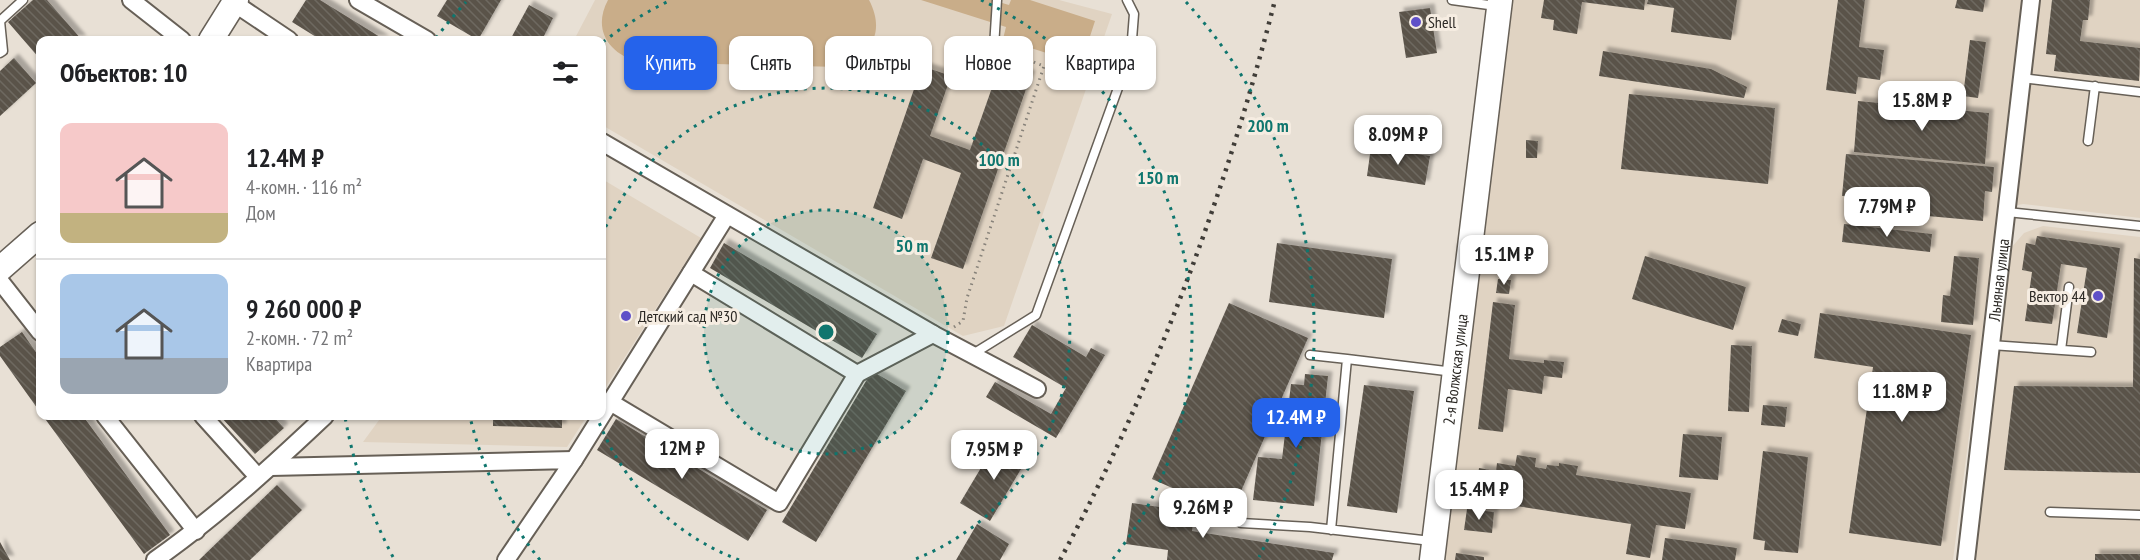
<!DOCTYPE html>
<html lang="ru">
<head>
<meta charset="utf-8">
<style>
	body { margin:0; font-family:"PT Sans Narrow",sans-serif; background:#f6f6f6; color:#202124; height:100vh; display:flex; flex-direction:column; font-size:22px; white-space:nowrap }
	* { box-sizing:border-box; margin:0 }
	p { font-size:20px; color:#757577 }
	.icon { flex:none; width:33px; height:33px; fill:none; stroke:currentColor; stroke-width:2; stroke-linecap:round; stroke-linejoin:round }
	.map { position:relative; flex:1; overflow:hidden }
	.panel { position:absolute; left:36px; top:36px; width:570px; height:384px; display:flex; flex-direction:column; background:#fff; border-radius:12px; box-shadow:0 2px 4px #0004 }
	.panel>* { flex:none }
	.hud { position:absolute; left:624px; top:36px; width:570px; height:54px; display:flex; gap:12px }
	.price { position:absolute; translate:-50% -51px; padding:0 14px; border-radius:12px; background:#fff; color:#222; font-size:20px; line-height:39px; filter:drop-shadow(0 2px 3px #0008) }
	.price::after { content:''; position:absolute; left:50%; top:36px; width:18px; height:14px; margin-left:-9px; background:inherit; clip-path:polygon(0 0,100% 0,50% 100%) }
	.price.active { background:#2563eb; color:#fff }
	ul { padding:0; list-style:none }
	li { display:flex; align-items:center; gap:18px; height:150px; padding:0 24px }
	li+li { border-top:2px solid #e0e0e0 }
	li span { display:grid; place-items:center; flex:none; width:168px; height:120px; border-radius:12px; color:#555 }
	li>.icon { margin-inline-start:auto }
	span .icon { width:72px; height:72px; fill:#fffc; stroke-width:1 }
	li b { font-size:26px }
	h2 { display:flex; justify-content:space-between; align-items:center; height:72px; padding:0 24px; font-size:26px }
	.chip { padding:0 21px; border-radius:12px; background:#fff; box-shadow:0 2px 4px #0004; font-size:21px; line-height:54px }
	.chip.active { background:#2563eb; color:#fff }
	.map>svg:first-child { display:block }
	.built { fill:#e0d3c2 }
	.park { fill:#c9ad89 }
	.building { fill:url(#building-back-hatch); filter:url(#shadow) }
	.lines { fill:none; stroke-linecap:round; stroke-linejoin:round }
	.lane-casing { stroke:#676057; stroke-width:11 }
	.street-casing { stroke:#676057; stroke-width:20 }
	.secondary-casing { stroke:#676057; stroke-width:27 }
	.path { stroke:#87827a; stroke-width:3; stroke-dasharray:1.5 4.5; stroke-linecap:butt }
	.lane { stroke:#fff; stroke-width:8 }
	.street { stroke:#fff; stroke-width:16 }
	.secondary { stroke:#fff; stroke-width:24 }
	.rail { stroke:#403d38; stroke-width:4.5; stroke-dasharray:3 6; stroke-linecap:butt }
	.ring { fill:none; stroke:#0f766e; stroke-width:3; stroke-dasharray:3 6 }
	.poi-dot { fill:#5f50c8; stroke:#f6ede2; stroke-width:2 }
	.labels { text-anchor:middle; stroke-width:6; stroke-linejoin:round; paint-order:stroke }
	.poi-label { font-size:16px; fill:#2c2925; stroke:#f6ede2; text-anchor:start }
	.street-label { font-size:16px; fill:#2c2925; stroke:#f6ede2 }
	.centre { fill:#0f766e; stroke:#f6ede2; stroke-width:3 }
	.ring-label { font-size:18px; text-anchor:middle; font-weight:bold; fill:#0f766e; stroke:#f6ede2; stroke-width:6; stroke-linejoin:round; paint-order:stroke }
</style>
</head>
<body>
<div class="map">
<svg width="2140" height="560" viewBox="0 0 2140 560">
	<defs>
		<pattern id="building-back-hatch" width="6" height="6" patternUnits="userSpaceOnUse" patternTransform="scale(1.5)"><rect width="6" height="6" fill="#5a534a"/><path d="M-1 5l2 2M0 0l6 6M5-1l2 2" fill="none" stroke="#6e6961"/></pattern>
		<filter id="shadow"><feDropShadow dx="4.5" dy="-4.5" stdDeviation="1.5" flood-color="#0004"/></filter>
	</defs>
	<rect width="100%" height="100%" fill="#e8e0d5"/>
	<!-- built -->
	<path class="built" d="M 595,0 L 1059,0 L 1112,14 L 1004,326 L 963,336 L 602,125 L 602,40 L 574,40 Z
		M 1508,0 L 2140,0 L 2140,218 L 2023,204 L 1998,209 L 1953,560 L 1440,560 Z
		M 602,179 L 701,238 L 602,393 Z
		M 2043,226 L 2140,237 L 2140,560 L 1974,560 L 2011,248 L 2024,233 Z
		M 382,416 L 587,416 L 567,447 L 363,442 Z"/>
	<!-- park -->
	<path class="park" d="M 608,0 L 869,0 C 886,32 871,57 838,67 L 639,62 C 609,54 592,30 608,0 Z
		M 921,0 L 992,0 L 1009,5 L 1011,0 L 1030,0 L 1095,21 L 1081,64 L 1003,39 L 1006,27 Z"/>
	<!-- building -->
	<path class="building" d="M 33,0 L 47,0 L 82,40 L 40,40 L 40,59 L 8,22 Z
		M 306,0 L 320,0 L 385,40 L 321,40 L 292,22 Z
		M 447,0 L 501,0 L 478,40 L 437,16 Z
		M 1544,0 L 1645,0 L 1644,10 L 1582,2 L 1577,34 L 1553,30 L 1554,20 L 1541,18 Z
		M 1648,0 L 1737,0 L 1731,40 L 1671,32 L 1674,8 L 1647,4 Z
		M 1838,0 L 1865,0 L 1859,47 L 1884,50 L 1880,80 L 1858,77 L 1856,94 L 1826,90 Z
		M 1957,0 L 1985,0 L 1983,12 L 1955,8 Z
		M 2052,0 L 2090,0 L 2088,20 L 2083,20 L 2080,41 L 2140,48 L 2139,81 L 2054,71 L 2056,55 L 2046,54 Z
		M 529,5 L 553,18 L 542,40 L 510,40 Z
		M 1430,8 L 1437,53 L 1406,58 L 1399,12 Z
		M 1970,40 L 1986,42 L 1978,98 L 1963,96 Z
		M 1603,51 L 1711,69 L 1747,87 L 1744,98 L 1599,76 Z
		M 14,58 L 36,83 L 0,116 L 0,71 Z
		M 1000,65 L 1031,75 L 963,269 L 931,258 L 961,173 L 923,159 L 902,219 L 873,208 L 922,66 L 951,76 L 930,136 L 970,150 Z
		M 1629,94 L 1775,108 L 1768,184 L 1621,169 Z
		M 1858,101 L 1989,113 L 1985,164 L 1854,152 Z
		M 1526,140 L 1538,141 L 1537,158 L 1526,158 Z
		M 1371,147 L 1430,156 L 1425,185 L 1367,176 Z
		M 1846,154 L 1994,167 L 1992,192 L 1985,191 L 1983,221 L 1861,210 L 1862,197 L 1842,196 Z
		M 1844,224 L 1932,234 L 1930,252 L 1842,242 Z
		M 2037,236 L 2120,248 L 2107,338 L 2077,333 L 2087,268 L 2061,264 L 2052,324 L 2025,321 L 2032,272 L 2022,270 L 2026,243 L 2035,245 Z
		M 724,243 L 877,334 L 862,358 L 710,268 Z
		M 1277,243 L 1392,259 L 1384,318 L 1269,302 Z
		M 1645,256 L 1746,287 L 1733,330 L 1632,299 Z
		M 1954,256 L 1979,258 L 1973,325 L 1941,322 L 1943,295 L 1950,296 Z
		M 2134,258 L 2140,259 L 2140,473 L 2004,470 L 2014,386 L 2133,387 Z
		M 1498,279 L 1511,280 L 1509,294 L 1496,293 Z
		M 1493,302 L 1515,305 L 1509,359 L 1544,363 L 1544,360 L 1564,362 L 1562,378 L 1544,376 L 1542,394 L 1508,389 L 1503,432 L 1478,429 Z
		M 1229,303 L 1308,338 L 1231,514 L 1152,479 Z
		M 1820,313 L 1971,335 L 1941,546 L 1849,533 L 1873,367 L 1814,358 Z
		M 1782,319 L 1801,324 L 1798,336 L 1778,332 Z
		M 1032,325 L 1086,357 L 1091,348 L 1105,355 L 1056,438 L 986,397 L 995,382 L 1051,414 L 1066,388 L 1013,357 Z
		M 22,332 L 40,358 L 40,412 L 0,356 L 0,347 Z
		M 1731,345 L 1752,346 L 1749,412 L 1728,411 Z
		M 872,371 L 906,391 L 816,542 L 782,522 Z
		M 1305,374 L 1328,376 L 1314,506 L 1253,500 L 1258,457 L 1282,459 L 1291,384 L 1304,385 Z
		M 1364,385 L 1414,391 L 1397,513 L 1347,506 Z
		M 1763,405 L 1787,407 L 1785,427 L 1761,425 Z
		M 43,416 L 83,416 L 170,535 L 144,554 Z
		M 220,416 L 273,416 L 284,428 L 255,454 Z
		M 493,416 L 562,416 L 562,428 L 493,426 Z
		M 616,419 L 767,510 L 748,541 L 597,450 Z
		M 1683,434 L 1722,437 L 1718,480 L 1679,477 Z
		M 997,441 L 1027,459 L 990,521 L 960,503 Z
		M 1763,451 L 1808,457 L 1798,553 L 1764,550 L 1765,541 L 1753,539 Z
		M 1517,455 L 1536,458 L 1535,467 L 1546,469 L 1547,465 L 1559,466 L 1559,463 L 1578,466 L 1576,475 L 1691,493 L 1685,529 L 1656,525 L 1650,558 L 1626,554 L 1631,524 L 1491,502 L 1491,496 L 1475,494 L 1479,468 L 1496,471 L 1497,463 L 1515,466 Z
		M 277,485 L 302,510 L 250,560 L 199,560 Z
		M 1132,503 L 1195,512 L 1192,531 L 1334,553 L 1332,560 L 1167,560 L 1168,550 L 1126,544 Z
		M 1467,509 L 1494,512 L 1492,533 L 1464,530 Z
		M 977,524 L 1009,544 L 1000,560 L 956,560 Z
		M 1665,538 L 1737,548 L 1735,560 L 1662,560 Z
		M 0,542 L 10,560 L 0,560 Z
		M 1456,553 L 1484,557 L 1484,560 L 1455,560 Z
		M 2095,554 L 2140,554 L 2140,560 L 2095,560 Z"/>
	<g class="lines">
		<defs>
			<path id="lane" d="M 1452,0 L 1496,6
				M 0,21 L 3,51 L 0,53
				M 0,21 L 23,0
				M 994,47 L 997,0
				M 2022,78 L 2140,92
				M 2088,141 L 2095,86
				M 2007,212 L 2140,226
				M 1991,345 L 2091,352
				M 2061,350 L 2069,287
				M 973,354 L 1036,315 L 1131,52 L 1134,14 L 1127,0
				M 1310,355 L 1347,359 L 1331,530
				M 1347,359 L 1454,372
				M 2050,512 L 2140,515
				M 1241,523 L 1310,527 L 1431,541"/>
			<g id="street">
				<path d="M 131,0 L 182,40"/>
				<path d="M 358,0 L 427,40"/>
				<path d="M 234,3 L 289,40"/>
				<path d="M 602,142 L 933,334 L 1037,389"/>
				<path d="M 0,281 L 40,332"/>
				<path d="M 857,374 L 933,334"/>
				<path d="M 610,402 L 779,503 L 857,374 L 691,273"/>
				<path d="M 105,416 L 196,531"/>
				<path d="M 203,416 L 258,477"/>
				<path d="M 574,460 L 727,215"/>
				<path d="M 271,467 L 574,460 L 506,560"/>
				<path d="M 155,560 C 216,517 271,467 325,416"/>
				<path id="s1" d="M 1966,560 L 2031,0"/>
			</g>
			<g id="secondary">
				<path d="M 211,40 L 236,0"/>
				<path d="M 0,269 L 40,234"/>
				<path id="s2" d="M 1432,560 L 1500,0"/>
			</g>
		</defs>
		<!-- lane casing -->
		<use href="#lane" class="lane-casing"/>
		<!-- street casing -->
		<use href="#street" class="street-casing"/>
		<!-- secondary casing -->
		<use href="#secondary" class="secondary-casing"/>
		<!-- path -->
		<path class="path" d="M 954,327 L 963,321 L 967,298 L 1044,66 L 1004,51"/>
		<!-- lane -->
		<use href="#lane" class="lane"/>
		<!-- street -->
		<use href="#street" class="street"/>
		<!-- secondary -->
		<use href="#secondary" class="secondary"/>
		<!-- rail -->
		<path class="rail" d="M 1060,560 C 1155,384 1226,193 1275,0"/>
	</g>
	<!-- distance rings -->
	<circle cx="826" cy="332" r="122" fill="#0f766e" fill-opacity=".12"/>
	<g class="ring">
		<circle cx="826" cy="332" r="122"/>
		<path d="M739 560A244 244 0 0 1 597 417M602 235A244 244 0 1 1 913 560"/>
		<path d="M540 560A366 366 0 0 1 470 417M603 42A366 366 0 0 1 671 0M981 0A366 366 0 0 1 1112 560"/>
		<path d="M393 557A488 488 0 0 1 345 417M436 38A488 488 0 0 1 466 2M1186 2A488 488 0 0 1 1259 557"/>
	</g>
	<!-- markers -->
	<g class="poi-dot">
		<circle cx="1416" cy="22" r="6"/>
		<circle cx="2098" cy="296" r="6"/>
		<circle cx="626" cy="316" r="6"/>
	</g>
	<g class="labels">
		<!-- poi labels -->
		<g class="poi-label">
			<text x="1428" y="28">Shell</text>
			<text x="2086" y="302" text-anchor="end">Вектор 44</text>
			<text x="638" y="322">Детский сад №30</text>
		</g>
		<!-- street labels -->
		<g class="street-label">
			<text dy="6" stroke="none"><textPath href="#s1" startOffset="282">Льняная улица</textPath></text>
			<text dy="6" stroke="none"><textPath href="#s2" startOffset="192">2-я Волжская улица</textPath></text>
		</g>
	</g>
	<circle cx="826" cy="332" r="9" class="centre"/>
	<g class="ring-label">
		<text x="1268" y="132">200 m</text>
		<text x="999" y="166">100 m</text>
		<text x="1158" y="184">150 m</text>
		<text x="912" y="252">50 m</text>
	</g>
</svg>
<b class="price" style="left:1922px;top:132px">15.8M ₽</b>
<b class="price" style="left:1398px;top:166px">8.09M ₽</b>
<b class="price" style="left:1887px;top:238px">7.79M ₽</b>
<b class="price" style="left:1504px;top:286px">15.1M ₽</b>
<b class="price" style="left:1902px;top:423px">11.8M ₽</b>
<b class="price active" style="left:1296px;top:449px">12.4M ₽</b>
<b class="price" style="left:682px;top:480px">12M ₽</b>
<b class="price" style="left:994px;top:481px">7.95M ₽</b>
<b class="price" style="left:1479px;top:521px">15.4M ₽</b>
<b class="price" style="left:1203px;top:539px">9.26M ₽</b>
<div class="hud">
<a class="chip active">Купить</a>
<a class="chip">Снять</a>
<a class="chip">Фильтры</a>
<a class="chip">Новое</a>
<a class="chip">Квартира</a>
</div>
<section class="panel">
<h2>Объектов: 10<svg class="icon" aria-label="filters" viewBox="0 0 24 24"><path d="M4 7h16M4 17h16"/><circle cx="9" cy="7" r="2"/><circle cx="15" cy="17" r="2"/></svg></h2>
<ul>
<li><span style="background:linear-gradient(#f6c9c9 75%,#c2b280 0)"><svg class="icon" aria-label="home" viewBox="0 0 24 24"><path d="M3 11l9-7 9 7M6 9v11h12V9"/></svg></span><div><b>12.4M ₽</b><p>4-комн. · 116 m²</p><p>Дом</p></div></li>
<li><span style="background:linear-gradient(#a9c7e8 70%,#9aa5b1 0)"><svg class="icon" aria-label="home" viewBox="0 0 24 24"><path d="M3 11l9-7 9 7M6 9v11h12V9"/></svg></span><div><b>9 260 000 ₽</b><p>2-комн. · 72 m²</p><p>Квартира</p></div></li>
</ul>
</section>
</div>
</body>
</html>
